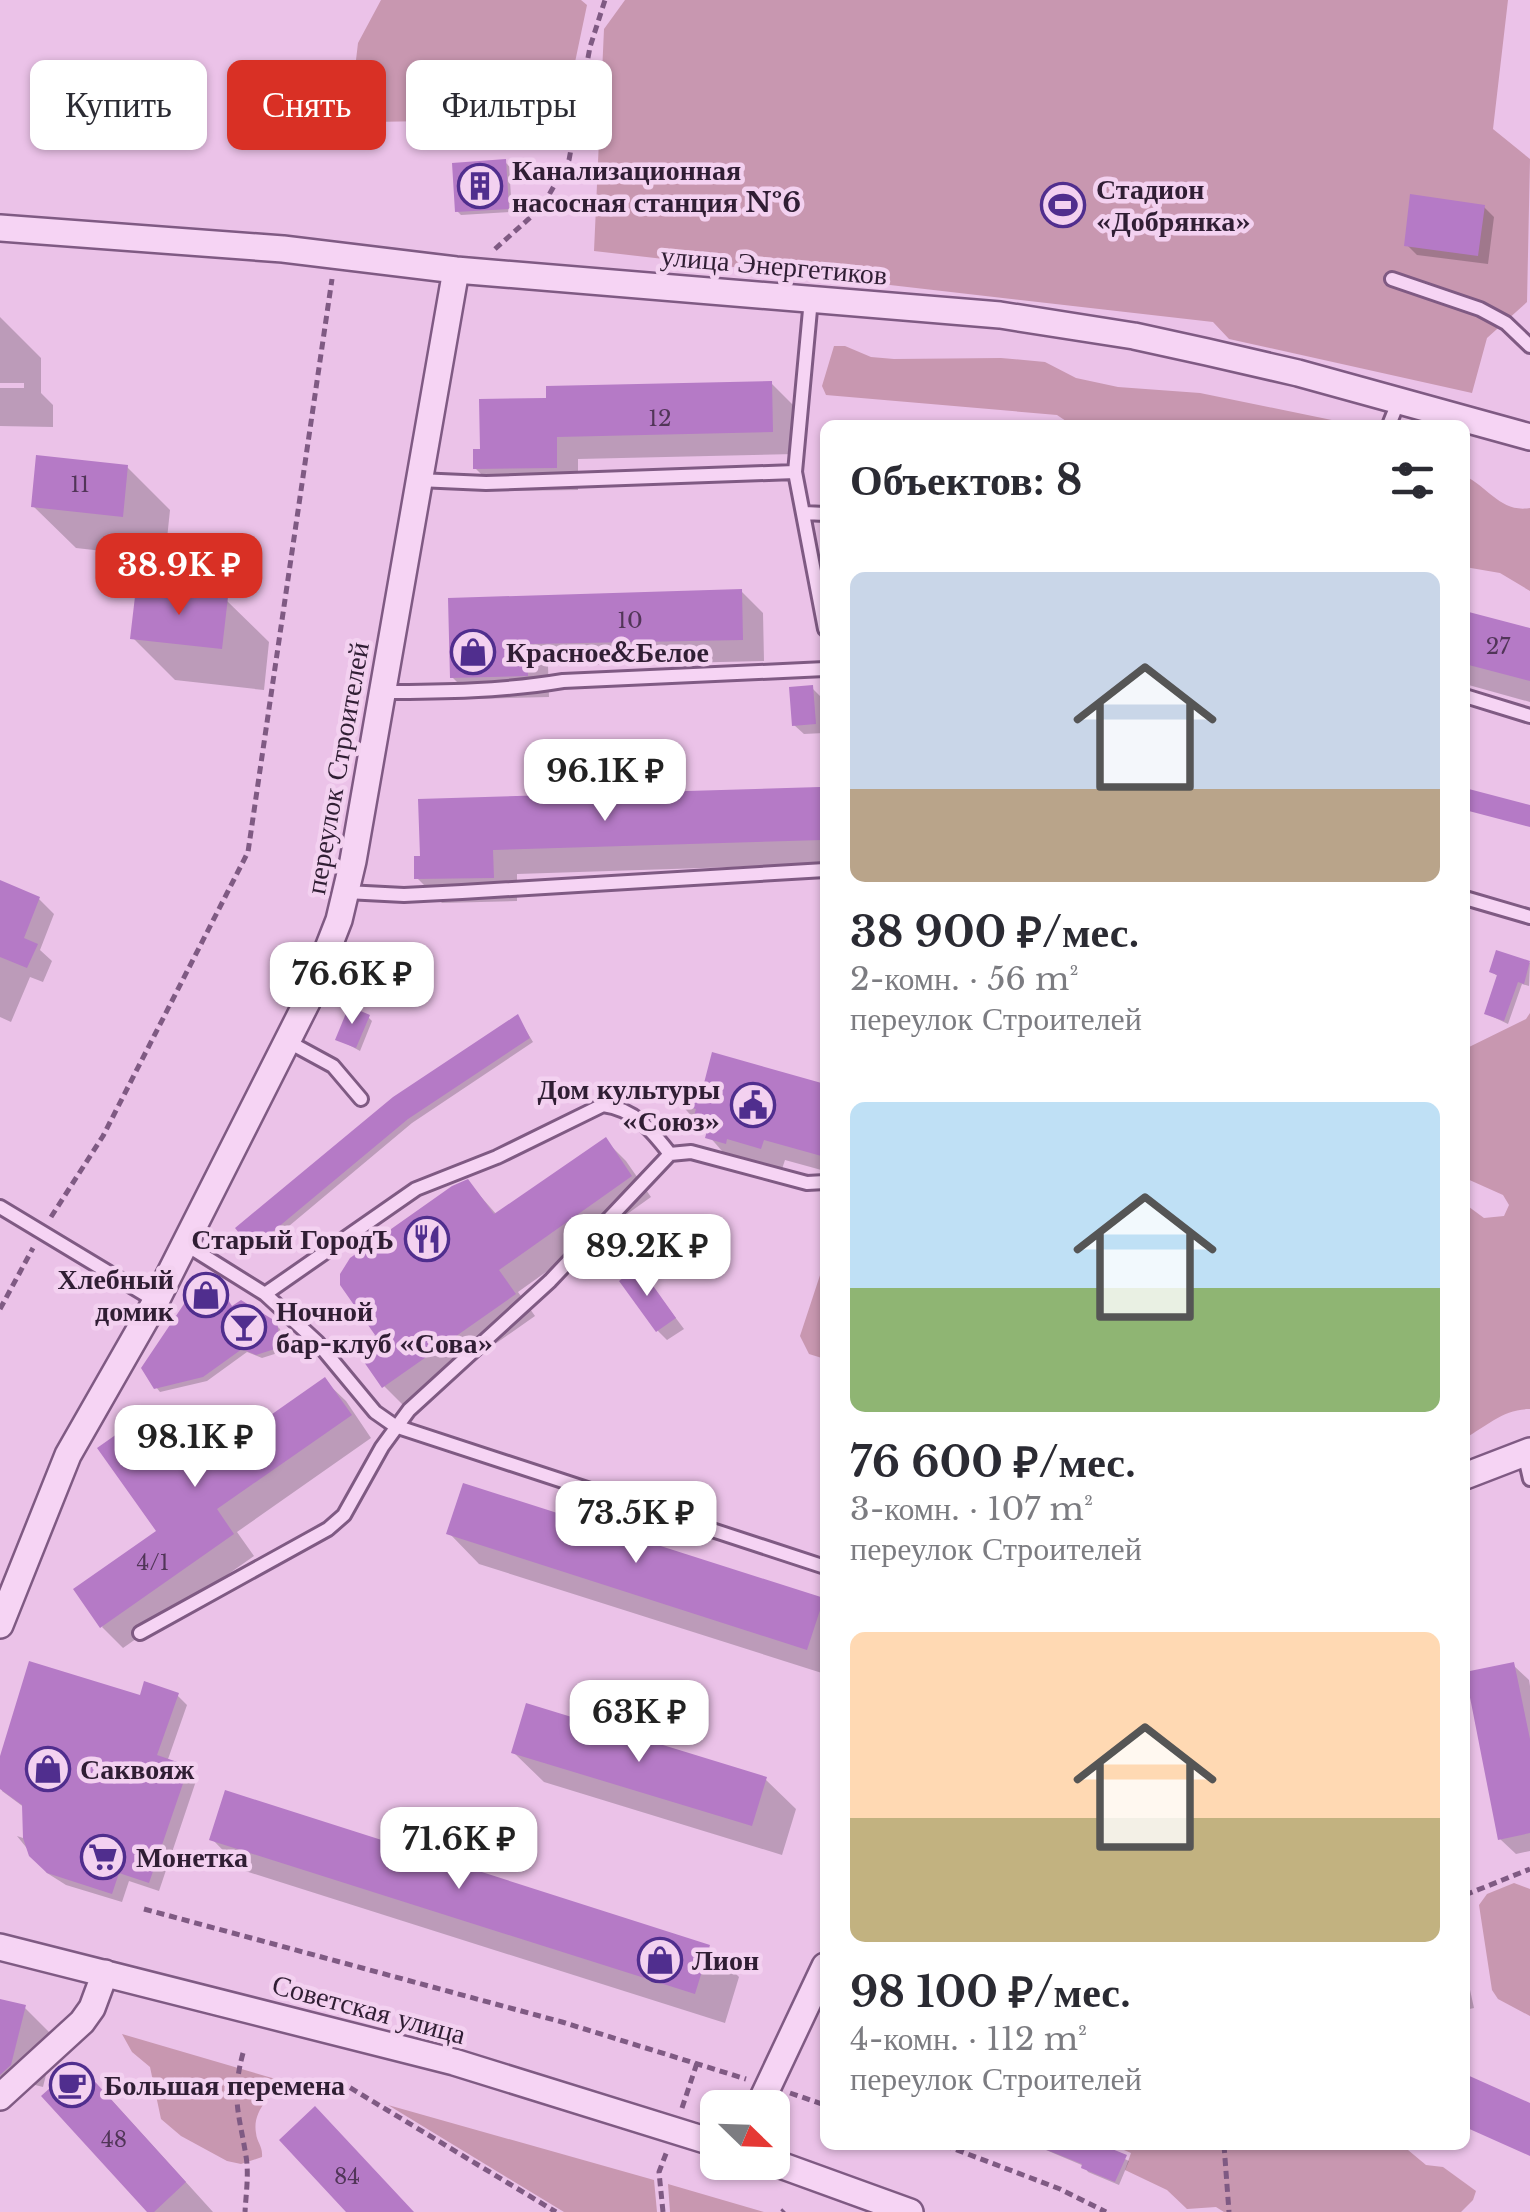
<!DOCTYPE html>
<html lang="ru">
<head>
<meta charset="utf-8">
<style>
	body { margin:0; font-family:"Libre Baskerville",serif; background:#f7f7f7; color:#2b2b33; height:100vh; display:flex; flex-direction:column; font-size:38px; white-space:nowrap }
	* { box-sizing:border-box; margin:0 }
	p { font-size:32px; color:#7c7c81 }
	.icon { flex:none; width:55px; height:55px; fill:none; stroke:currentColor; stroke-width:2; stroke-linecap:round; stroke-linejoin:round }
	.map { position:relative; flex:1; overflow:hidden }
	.sheet { position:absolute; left:820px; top:420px; width:650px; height:1730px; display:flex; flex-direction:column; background:#fff; border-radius:15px; box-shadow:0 2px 8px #0004 }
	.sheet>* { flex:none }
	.top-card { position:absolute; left:30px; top:60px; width:640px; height:90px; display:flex; gap:20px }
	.needle { width:65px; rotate:113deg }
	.tools { position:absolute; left:700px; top:2090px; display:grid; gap:20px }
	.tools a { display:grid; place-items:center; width:90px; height:90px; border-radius:15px; background:#fff; box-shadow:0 2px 8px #0004; font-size:50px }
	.price { position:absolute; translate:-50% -85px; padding:0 22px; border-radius:20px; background:#fff; color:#222; font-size:32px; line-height:65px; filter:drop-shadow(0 2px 5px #0008) }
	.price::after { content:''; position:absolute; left:50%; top:60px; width:30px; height:22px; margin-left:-15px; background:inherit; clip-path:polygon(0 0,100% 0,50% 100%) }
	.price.active { background:#d93025; color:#fff }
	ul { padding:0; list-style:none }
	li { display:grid; align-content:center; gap:20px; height:530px; padding:0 30px }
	li span { display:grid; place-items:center; height:310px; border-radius:15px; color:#555 }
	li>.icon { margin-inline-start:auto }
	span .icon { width:180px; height:180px; fill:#fffc; stroke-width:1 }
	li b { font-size:42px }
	h2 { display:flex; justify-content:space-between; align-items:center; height:120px; padding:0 30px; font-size:42px }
	.tag { padding:0 35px; border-radius:15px; background:#fff; box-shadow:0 2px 8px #0004; font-size:35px; line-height:90px }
	.tag.active { background:#d93025; color:#fff }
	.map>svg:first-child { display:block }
	.green { fill:#c897b0 }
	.shadow { fill:#0003 }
	.building { fill:#b57ac6 }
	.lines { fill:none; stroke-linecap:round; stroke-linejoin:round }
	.service-casing { stroke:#7f5a83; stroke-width:18 }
	.minor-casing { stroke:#7f5a83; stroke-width:30 }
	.path { stroke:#7f5a83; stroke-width:5; stroke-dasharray:8 5; stroke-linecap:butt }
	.service { stroke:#f6d4f4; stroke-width:12 }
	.minor { stroke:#f6d4f4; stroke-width:25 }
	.labels { text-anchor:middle; stroke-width:9; stroke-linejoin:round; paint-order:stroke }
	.number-label { font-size:22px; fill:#513558 }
	.poi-label { font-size:28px; font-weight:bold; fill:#301e34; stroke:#f3d1f0; text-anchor:start }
	.street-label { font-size:28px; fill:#301e34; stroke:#f3d1f0 }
</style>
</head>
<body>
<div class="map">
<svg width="1530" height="2212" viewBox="0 0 1530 2212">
	<rect width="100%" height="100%" fill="#ebc2e8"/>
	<!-- green -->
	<path class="green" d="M 381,0 L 581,0 L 587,5 L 561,129 L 512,135 L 473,113 L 431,121 L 369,122 L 352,94 L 358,43 Z
		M 625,0 L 1508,0 L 1493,129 L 1530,159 L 1527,302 L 1487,338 L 1472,393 L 1229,339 L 1213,322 L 594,251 L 604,29 Z
		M 834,346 L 845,346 L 871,357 L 894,359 L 1001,358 L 1045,362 L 1076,378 L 1118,387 L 1200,393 L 1356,425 L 1072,425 L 1057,415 L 826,395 L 822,386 Z
		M 1465,476 C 1488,487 1501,513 1530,508 L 1530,591 L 1500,573 L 1465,567 Z
		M 1530,1013 L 1530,1409 C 1503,1409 1487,1426 1465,1438 L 1465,1204 L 1484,1218 L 1504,1216 L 1509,1205 L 1503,1195 L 1465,1178 L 1465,1049 L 1526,1019 Z
		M 825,1260 L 825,1359 L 809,1354 L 800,1336 Z
		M 1514,1883 L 1530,1889 L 1530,2016 L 1498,1999 L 1492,1990 L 1479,1905 L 1487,1894 Z
		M 122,2034 L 286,2082 C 271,2094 252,2111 256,2133 C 257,2143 263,2146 262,2157 L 241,2164 L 227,2161 L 181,2136 L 161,2119 L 150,2067 L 132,2052 Z
		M 388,2105 L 654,2180 L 657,2212 L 564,2212 Z
		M 1112,2145 L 1402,2145 L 1426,2165 L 1443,2167 L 1476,2191 L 1473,2200 L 1461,2212 L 1224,2212 L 1216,2207 L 1187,2209 L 1167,2190 L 1125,2170 L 1131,2153 Z
		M 668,2184 L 764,2212 L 670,2212 Z"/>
	<!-- shadow -->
	<path class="shadow" d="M 505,162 L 509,166 L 512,212 L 461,215 L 457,211 Z
		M 1484,207 L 1494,217 L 1488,264 L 1417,255 L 1407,245 Z
		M 0,317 L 41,358 L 41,393 L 53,405 L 53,427 L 0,426 L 0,388 L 24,388 L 24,383 L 0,383 Z
		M 771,383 L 794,406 L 795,454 L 578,459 L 578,490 L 498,491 L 475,468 L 482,452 L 549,401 Z
		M 127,467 L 170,510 L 165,558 L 76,548 L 33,506 Z
		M 741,591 L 763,613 L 764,661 L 548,666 L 549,697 L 474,699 L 452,677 L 450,601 Z
		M 226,600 L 269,642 L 264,690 L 175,680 L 133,638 Z
		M 1465,613 L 1530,631 L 1530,702 L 1465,684 Z
		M 812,688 L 822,698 L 824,733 L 804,734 L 794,725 Z
		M 819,790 L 825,796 L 825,864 L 517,874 L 517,901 L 442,903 L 417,878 L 416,858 Z
		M 0,883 L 39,899 L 54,914 L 40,950 L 52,961 L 43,982 L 30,977 L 11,1022 L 0,1017 Z
		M 1498,953 L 1530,963 L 1529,986 L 1522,984 L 1508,1024 L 1487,1014 L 1499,977 L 1492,972 Z
		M 368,1017 L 372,1021 L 360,1051 L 338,1039 Z
		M 521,1022 L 533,1042 L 412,1123 L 258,1252 L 238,1229 Z
		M 825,1087 L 825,1171 L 785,1160 L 782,1169 L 749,1159 L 747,1164 L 729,1159 L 680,1103 L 704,1091 Z
		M 605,1140 L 626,1161 L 651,1197 L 518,1292 L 535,1316 L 405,1407 L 384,1386 L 379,1336 L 468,1182 L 497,1215 Z
		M 639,1269 L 684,1329 L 667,1340 L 658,1331 Z
		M 232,1308 L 275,1324 L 280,1329 L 284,1351 L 262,1358 L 247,1352 L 207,1381 L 160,1392 L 156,1387 Z
		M 324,1380 L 346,1401 L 371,1438 L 237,1532 L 254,1556 L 123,1648 L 102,1627 L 159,1532 L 144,1418 L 170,1446 L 215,1414 L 239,1440 Z
		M 449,1533 L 822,1601 L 825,1603 L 825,1674 L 479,1564 Z
		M 1513,1665 L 1529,1680 L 1530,1686 L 1530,1851 L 1516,1854 L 1500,1839 Z
		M 177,1695 L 187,1705 L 167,1762 L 187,1768 L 197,1778 L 159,1891 L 129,1881 L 122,1902 L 66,1885 L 47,1873 L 17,1836 L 29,1840 L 25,1808 L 2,1791 L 4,1780 L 0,1776 L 0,1764 L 142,1698 Z
		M 513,1752 L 765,1779 L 796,1809 L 782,1855 L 544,1782 Z
		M 212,1839 L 709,1947 L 739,1977 L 725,2023 L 242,1870 Z
		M 1465,1967 L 1474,2008 L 1465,2010 Z
		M 0,2001 L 25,2008 L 55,2038 L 43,2087 L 0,2076 Z
		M 108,2096 L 213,2212 L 151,2212 Z
		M 1034,2145 L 1096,2145 L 1129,2161 L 1119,2185 L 1088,2172 L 1084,2166 Z"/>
	<!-- building -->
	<path class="building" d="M 506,159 L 509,209 L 455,212 L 452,163 Z
		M 1410,194 L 1485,205 L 1478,256 L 1404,246 Z
		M 772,381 L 773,432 L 557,437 L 557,468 L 473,469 L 473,449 L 480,449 L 479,399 L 546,398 L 546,386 Z
		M 36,455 L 128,465 L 123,517 L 31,507 Z
		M 136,588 L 228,597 L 222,649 L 130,639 Z
		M 742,589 L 743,640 L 527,644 L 528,676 L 450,678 L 448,598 Z
		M 1465,611 L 1530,628 L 1530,681 L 1465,664 Z
		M 813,685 L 816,724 L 792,726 L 789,687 Z
		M 820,787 L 822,840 L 493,850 L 494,878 L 414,879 L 414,856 L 420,856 L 418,799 Z
		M 1465,788 L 1530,805 L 1530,827 L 1465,810 Z
		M 0,880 L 40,897 L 24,938 L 38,944 L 27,968 L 0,957 Z
		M 1496,950 L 1530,961 L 1524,984 L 1518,982 L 1504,1021 L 1484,1014 L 1497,975 L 1489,972 Z
		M 349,1006 L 370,1015 L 356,1048 L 335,1040 Z
		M 518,1014 L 530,1038 L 408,1119 L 252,1249 L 235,1228 L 393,1097 Z
		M 712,1052 L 825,1084 L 825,1157 L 764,1140 L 761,1149 L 727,1139 L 726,1144 L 705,1138 L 708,1127 L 692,1122 L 696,1109 L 677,1104 L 683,1082 L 703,1087 Z
		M 606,1137 L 632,1176 L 499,1270 L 516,1294 L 382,1388 L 355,1349 L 375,1335 L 340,1285 L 340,1274 L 350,1258 L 452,1186 L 468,1179 L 494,1214 Z
		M 639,1266 L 676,1318 L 656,1332 L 619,1281 Z
		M 211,1274 L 232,1306 L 241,1300 L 277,1322 L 281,1347 L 256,1355 L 242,1349 L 203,1377 L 154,1389 L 141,1368 L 186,1301 L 184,1298 L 197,1278 Z
		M 325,1377 L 352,1415 L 217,1509 L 234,1534 L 100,1628 L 73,1589 L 156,1531 L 97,1448 L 144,1415 L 166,1446 L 215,1411 L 235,1440 Z
		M 463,1483 L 824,1598 L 807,1650 L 446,1534 Z
		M 29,1661 L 140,1695 L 144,1681 L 179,1693 L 157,1755 L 189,1766 L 149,1883 L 119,1873 L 112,1894 L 47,1873 L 29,1856 L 23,1838 L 22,1805 L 0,1789 L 0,1756 Z
		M 1514,1662 L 1530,1739 L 1530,1833 L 1498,1840 L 1465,1672 Z
		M 526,1703 L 767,1777 L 752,1826 L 511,1753 Z
		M 225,1790 L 710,1945 L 695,1994 L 209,1840 Z
		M 0,1999 L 26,2005 L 11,2065 L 0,2075 Z
		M 78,2063 L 186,2182 L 154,2212 L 147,2212 L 41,2096 Z
		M 1465,2074 L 1530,2103 L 1530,2156 L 1465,2127 Z
		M 315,2106 L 414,2212 L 346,2212 L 279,2140 Z
		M 1102,2145 L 1127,2155 L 1115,2182 L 1081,2168 L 1082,2164 L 1037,2146 Z"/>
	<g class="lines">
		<defs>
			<path id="service" d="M 1392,279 L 1480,309 L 1506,323 L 1530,346
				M 811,299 L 795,472 L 825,629
				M 1389,425 L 1399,400
				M 418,480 L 486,483 L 795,472
				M 804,513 L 825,514
				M 382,692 C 444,692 503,691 563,681 L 825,669
				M 1465,696 L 1530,716
				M 346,892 L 404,895 L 462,892 L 825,870
				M 1465,898 L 1530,917
				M 287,1041 L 333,1066 L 361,1099
				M 0,1207 L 156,1301
				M 185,1244 L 265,1294 L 416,1189 L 497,1157 L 603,1105 C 635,1109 652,1131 670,1154 L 691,1152 L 807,1183 L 825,1182
				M 265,1294 L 317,1342 L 375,1412 L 395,1426 L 825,1567
				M 1524,1453 L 1530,1479
				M 140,1633 L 328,1529 L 344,1515 L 382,1447 L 409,1410 L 550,1281 L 670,1154"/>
			<path id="minor" d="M 0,228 L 283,249 L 456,270 L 1000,315 L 1134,336 L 1207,352 L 1298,373 L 1530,437
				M 1465,1476 L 1530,1451
				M 0,1625 L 68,1455 L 156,1301 L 307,1002 L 339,920 L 353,861 L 456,270
				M 0,1947 L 454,2062 L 718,2144
				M 0,2097 L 82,2022 L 92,2008 L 105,1973
				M 758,2108 L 825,1966
				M 772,2162 L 910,2212"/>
		</defs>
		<!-- service casing -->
		<use href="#service" class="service-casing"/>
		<!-- minor casing -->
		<use href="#minor" class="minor-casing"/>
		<!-- path -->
		<path class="path" d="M 495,249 L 542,207 L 569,160 L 590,47 L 605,0
			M 51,1217 L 103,1136 L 248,852 L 332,279
			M 0,1309 L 33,1248
			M 1465,1895 L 1530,1869
			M 144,1909 L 562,2022 L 746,2079
			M 243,2053 C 231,2098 239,2113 246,2156 C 249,2174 246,2194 245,2212
			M 339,2081 L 556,2212
			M 790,2093 L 825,2105
			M 682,2108 L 697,2063
			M 944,2145 L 1060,2189 L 1106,2212
			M 1224,2145 L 1229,2212
			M 663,2212 L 659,2172 L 667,2151
			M 782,2212 L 784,2210"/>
		<!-- service -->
		<use href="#service" class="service"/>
		<!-- minor -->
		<use href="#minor" class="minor"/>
	</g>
	<!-- icons -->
	<defs>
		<symbol id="building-ring" viewBox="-11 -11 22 22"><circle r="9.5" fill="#f3d1f0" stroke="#502e8e" stroke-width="1.5"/><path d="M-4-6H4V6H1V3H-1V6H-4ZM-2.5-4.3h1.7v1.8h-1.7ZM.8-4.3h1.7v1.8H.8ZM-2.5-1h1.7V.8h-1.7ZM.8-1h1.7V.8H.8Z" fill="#502e8e"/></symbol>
		<symbol id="stadium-ring" viewBox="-11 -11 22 22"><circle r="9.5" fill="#f3d1f0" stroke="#502e8e" stroke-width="1.5"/><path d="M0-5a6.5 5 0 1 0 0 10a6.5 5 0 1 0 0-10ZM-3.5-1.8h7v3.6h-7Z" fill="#502e8e"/></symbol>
		<symbol id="shop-ring" viewBox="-11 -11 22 22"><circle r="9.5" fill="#f3d1f0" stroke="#502e8e" stroke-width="1.5"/><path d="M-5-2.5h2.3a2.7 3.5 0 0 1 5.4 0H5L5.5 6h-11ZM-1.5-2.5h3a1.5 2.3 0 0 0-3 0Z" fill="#502e8e"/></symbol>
		<symbol id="civic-ring" viewBox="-11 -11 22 22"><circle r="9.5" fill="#f3d1f0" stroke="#502e8e" stroke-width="1.5"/><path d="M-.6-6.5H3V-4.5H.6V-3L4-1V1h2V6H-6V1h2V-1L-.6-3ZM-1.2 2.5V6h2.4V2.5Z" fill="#502e8e"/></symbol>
		<symbol id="restaurant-ring" viewBox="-11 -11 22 22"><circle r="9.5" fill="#f3d1f0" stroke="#502e8e" stroke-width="1.5"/><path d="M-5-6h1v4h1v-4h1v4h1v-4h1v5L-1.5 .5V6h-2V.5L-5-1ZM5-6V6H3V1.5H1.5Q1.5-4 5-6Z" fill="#502e8e"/></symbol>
		<symbol id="bar-ring" viewBox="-11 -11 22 22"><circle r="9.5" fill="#f3d1f0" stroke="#502e8e" stroke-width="1.5"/><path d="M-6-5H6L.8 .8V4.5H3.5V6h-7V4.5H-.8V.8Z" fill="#502e8e"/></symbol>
		<symbol id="supermarket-ring" viewBox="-11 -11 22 22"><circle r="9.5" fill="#f3d1f0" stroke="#502e8e" stroke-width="1.5"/><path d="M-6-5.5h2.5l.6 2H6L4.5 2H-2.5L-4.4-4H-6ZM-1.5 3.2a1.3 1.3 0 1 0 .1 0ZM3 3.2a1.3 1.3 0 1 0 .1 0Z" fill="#502e8e"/></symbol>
		<symbol id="cafe-ring" viewBox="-11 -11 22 22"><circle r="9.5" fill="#f3d1f0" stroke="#502e8e" stroke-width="1.5"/><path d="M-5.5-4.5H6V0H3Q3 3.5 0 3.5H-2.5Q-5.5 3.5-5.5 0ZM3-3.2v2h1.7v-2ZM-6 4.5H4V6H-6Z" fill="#502e8e"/></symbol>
	</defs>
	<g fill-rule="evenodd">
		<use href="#building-ring" x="455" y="161" width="50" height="50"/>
		<use href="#stadium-ring" x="1038" y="180" width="50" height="50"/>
		<use href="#shop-ring" x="448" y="627" width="50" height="50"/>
		<use href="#civic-ring" x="728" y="1080" width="50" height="50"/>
		<use href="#restaurant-ring" x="402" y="1214" width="50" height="50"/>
		<use href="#shop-ring" x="181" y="1270" width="50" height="50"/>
		<use href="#bar-ring" x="219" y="1302" width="50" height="50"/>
		<use href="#shop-ring" x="23" y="1744" width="50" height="50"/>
		<use href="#supermarket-ring" x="78" y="1832" width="50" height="50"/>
		<use href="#shop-ring" x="635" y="1935" width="50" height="50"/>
		<use href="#cafe-ring" x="47" y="2060" width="50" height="50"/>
	</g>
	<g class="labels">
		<!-- number labels -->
		<g class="number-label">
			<text x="660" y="426">12</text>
			<text x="80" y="492">11</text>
			<text x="630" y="628">10</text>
			<text x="1498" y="654">27</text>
			<text x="153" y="1570">4/1</text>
			<text x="114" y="2147">48</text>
			<text x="347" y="2184">84</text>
		</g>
		<!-- poi labels -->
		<g class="poi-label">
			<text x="512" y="180">Канализационная<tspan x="512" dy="32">насосная станция №6</tspan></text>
			<text x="1096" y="199">Стадион<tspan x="1096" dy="32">«Добрянка»</tspan></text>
			<text x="506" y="662">Красное&amp;Белое</text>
			<text x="720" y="1099" text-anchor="end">Дом культуры<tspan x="720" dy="32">«Союз»</tspan></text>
			<text x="394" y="1249" text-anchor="end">Старый ГородЪ</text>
			<text x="174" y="1289" text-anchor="end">Хлебный<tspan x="174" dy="32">домик</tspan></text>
			<text x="276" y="1321">Ночной<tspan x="276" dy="32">бар-клуб «Сова»</tspan></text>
			<text x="80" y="1779">Саквояж</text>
			<text x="136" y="1867">Монетка</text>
			<text x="692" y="1970">Лион</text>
			<text x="104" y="2095">Большая перемена</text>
		</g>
		<!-- street labels -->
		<g class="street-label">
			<text transform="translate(774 265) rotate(5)" y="10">улица Энергетиков</text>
			<text transform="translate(337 768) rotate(-80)" y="10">переулок Строителей</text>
			<text transform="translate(369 2009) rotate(15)" y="10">Советская улица</text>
		</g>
	</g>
</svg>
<div class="tools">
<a><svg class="needle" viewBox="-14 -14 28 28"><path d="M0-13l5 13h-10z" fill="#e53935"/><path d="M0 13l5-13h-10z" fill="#7c7c81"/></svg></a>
</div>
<b class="price active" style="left:179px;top:618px">38.9K ₽</b>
<b class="price" style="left:605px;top:824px">96.1K ₽</b>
<b class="price" style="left:352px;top:1027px">76.6K ₽</b>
<b class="price" style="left:647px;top:1299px">89.2K ₽</b>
<b class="price" style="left:195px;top:1490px">98.1K ₽</b>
<b class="price" style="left:636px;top:1566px">73.5K ₽</b>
<b class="price" style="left:639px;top:1765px">63K ₽</b>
<b class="price" style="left:459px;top:1892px">71.6K ₽</b>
<div class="top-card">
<a class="tag">Купить</a>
<a class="tag active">Снять</a>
<a class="tag">Фильтры</a>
</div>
<section class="sheet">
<h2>Объектов: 8<svg class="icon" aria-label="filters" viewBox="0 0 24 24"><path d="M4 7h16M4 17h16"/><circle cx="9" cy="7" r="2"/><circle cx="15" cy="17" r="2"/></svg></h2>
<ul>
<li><span style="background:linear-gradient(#c9d6e8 70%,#b9a48a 0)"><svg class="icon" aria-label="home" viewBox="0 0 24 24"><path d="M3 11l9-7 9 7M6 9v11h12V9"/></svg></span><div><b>38 900 ₽/мес.</b><p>2-комн. · 56 m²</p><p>переулок Строителей</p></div></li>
<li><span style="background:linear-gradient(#bfe0f5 60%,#8fb573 0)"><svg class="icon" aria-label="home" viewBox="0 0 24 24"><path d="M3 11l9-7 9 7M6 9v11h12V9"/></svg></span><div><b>76 600 ₽/мес.</b><p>3-комн. · 107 m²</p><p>переулок Строителей</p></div></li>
<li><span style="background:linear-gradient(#ffd9b3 60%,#c2b280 0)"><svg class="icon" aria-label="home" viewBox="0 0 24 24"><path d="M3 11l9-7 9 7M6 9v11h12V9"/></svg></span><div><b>98 100 ₽/мес.</b><p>4-комн. · 112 m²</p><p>переулок Строителей</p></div></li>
</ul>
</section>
</div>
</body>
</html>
